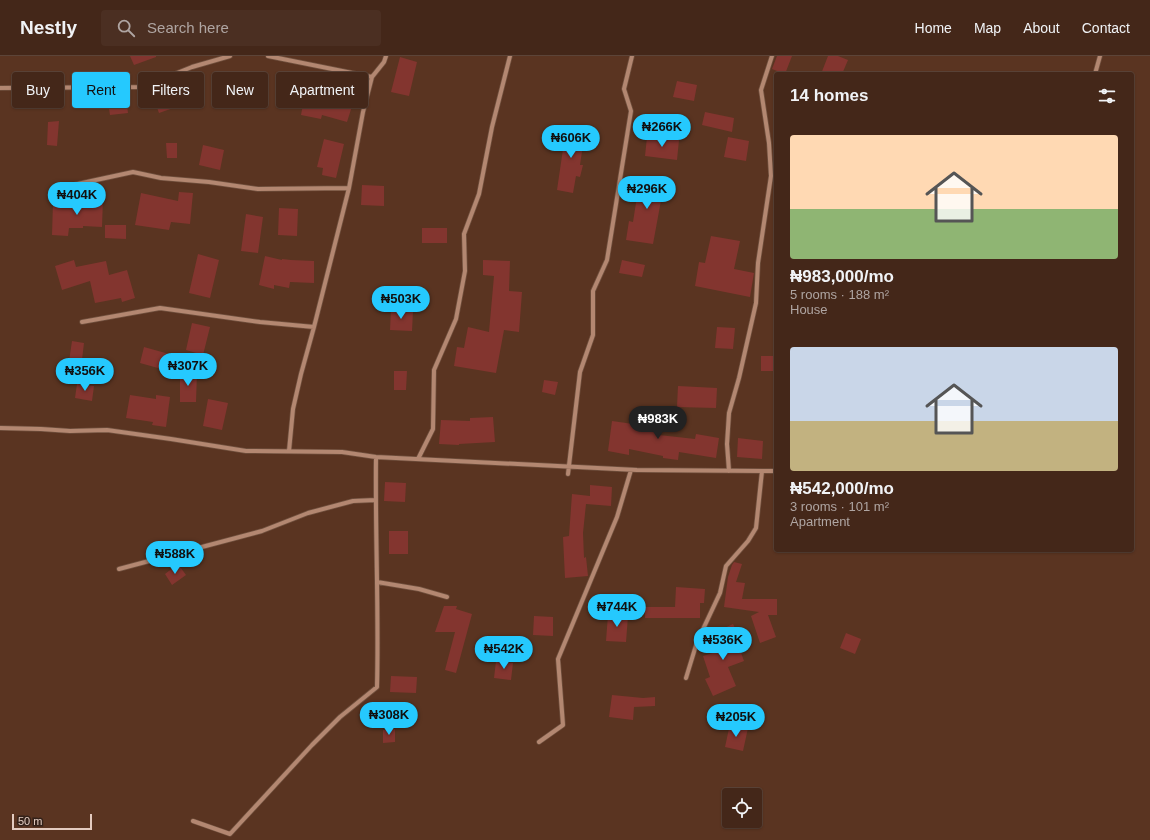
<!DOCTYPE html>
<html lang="en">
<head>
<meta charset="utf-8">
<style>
	body { margin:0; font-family:Helvetica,sans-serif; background:#4b2f22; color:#f1f3f6; height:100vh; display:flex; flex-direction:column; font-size:15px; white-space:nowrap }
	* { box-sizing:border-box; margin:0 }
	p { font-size:13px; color:#afa5a2 }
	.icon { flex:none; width:22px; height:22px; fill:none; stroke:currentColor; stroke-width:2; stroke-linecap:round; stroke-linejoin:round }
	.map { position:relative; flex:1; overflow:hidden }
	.drawer { position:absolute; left:774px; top:16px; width:360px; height:480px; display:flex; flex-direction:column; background:#442719; border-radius:4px; box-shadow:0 1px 3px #0004,0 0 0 1px #5c4438 }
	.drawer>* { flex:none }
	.top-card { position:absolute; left:12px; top:16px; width:380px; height:36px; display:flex; gap:8px }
	.controls { position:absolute; left:722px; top:732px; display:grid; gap:8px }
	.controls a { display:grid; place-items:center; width:40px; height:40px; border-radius:4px; background:#442719; box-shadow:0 1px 3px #0004,0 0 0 1px #5c4438; font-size:20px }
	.scale { position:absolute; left:12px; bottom:10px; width:80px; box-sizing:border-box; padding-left:4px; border:2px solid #e3cbc0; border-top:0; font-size:11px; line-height:14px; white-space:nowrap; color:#e3cbc0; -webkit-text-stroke:3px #332119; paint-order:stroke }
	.price { position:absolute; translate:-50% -34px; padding:0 9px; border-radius:14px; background:#25c9fe; color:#111; font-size:13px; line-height:26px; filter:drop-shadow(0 1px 2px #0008) }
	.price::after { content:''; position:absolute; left:50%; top:24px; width:12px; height:9px; margin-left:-6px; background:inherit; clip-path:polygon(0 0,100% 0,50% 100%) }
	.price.current { background:#222; color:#fff }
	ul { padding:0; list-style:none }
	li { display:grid; align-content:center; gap:8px; height:212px; padding:0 16px }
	li span { display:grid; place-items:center; height:124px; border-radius:4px; color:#555 }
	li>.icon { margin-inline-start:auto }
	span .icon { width:72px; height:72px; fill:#fffc; stroke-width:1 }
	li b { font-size:17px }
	h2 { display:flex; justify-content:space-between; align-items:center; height:48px; padding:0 16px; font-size:17px }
	.pill { padding:0 14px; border-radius:4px; background:#442719; box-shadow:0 1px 3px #0004,0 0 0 1px #5c4438; font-size:14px; line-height:36px }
	.pill.current { background:#25c9fe; color:#111 }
	header { display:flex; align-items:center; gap:24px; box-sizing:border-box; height:56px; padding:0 20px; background:#442719; border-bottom:1px solid #5c4438 }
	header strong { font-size:19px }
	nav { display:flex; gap:22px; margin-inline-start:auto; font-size:14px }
	.search { width:280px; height:36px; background:#4b2f22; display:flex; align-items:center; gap:10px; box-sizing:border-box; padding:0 14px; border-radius:4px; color:#afa5a2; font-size:15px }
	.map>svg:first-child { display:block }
	.building { fill:#83352f }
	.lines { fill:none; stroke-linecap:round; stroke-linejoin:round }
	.minor-casing { stroke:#70503e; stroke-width:5.5 }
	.minor { stroke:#b38771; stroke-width:4 }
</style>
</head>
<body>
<header>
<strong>Nestly</strong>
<div class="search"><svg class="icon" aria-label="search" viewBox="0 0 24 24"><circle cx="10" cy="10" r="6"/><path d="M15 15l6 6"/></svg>Search here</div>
<nav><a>Home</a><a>Map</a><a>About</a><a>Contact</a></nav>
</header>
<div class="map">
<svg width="1150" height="784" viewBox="0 0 1150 784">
	<rect width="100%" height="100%" fill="#5a3421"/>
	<!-- building -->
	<path class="building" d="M 130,0 L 156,0 L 156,1 L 134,9 Z
		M 777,0 L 792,0 L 785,18 L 772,13 Z
		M 828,0 L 838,0 L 848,4 L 842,18 L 821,18 Z
		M 400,1 L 417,6 L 409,40 L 391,36 Z
		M 338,24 L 358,31 L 347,66 L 322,59 L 321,63 L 301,59 L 306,32 L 334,38 Z
		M 677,25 L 697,29 L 694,45 L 673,41 Z
		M 175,30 L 182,49 L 159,57 L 152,38 Z
		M 126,43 L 128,57 L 110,59 L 108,46 Z
		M 705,56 L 734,62 L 732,76 L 702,69 Z
		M 59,65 L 57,90 L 47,89 L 48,66 Z
		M 565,72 L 585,75 L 580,109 L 583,109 L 580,121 L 576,120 L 573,137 L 557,134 L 563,93 L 561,92 Z
		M 647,81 L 679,84 L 677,104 L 645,100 Z
		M 728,81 L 749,85 L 746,105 L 724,101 Z
		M 324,83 L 344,88 L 336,122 L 322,119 L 323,112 L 317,111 Z
		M 166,87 L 177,87 L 177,102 L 167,102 Z
		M 203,89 L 224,94 L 220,114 L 199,109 Z
		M 640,121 L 671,126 L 669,140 L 662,139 L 653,188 L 626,184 L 629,165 L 633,166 Z
		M 362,129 L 384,130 L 384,150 L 361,149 Z
		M 179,136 L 193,137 L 190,168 L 171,166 L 169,174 L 135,169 L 141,137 L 178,145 Z
		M 92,141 L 103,142 L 102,171 L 83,170 L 83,172 L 69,172 L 68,180 L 52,179 L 53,146 L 76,147 L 76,145 L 92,145 Z
		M 279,152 L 298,153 L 297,180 L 278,179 Z
		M 246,158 L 263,161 L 258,197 L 241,195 Z
		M 105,169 L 126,169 L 126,183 L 105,182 Z
		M 422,172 L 447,172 L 447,187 L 422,187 Z
		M 711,180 L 740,185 L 734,213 L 754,217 L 750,241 L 695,230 L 699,206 L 705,207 Z
		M 198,198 L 219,204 L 210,242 L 189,237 Z
		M 265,200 L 282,204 L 282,203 L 291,204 L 314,205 L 314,227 L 290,226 L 289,232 L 274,229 L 274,233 L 259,229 Z
		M 74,204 L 76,211 L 106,205 L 109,219 L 127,214 L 135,242 L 122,246 L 121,242 L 95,247 L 90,225 L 62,234 L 55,210 Z
		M 483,204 L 510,205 L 509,235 L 522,236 L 519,276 L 504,274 L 496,317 L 454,310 L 457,291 L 464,292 L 468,271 L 489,276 L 494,220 L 483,219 Z
		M 622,204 L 645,209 L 642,221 L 619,217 Z
		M 391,253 L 413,255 L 412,275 L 390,274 Z
		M 192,267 L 210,271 L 203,299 L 186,294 Z
		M 717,271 L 735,272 L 733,293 L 715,292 Z
		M 72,285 L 84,287 L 80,321 L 67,319 Z
		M 144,291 L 169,298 L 165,314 L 140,307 Z
		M 761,300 L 776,300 L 776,315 L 761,315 Z
		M 394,315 L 407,315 L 406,334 L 394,334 Z
		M 180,316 L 197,316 L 196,346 L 180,346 Z
		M 544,324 L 558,326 L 555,339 L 542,336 Z
		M 77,328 L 94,330 L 92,345 L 75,342 Z
		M 678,330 L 717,332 L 716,352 L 677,351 Z
		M 130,339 L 156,343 L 156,339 L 170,341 L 166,371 L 152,369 L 153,366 L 126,362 Z
		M 208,343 L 228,347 L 222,374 L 203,370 Z
		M 643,355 L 663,359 L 659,379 L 695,383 L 696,378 L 719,382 L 716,402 L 679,396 L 678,404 L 663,402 L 663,400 L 629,393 L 629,399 L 608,395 L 612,365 L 640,369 Z
		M 493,361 L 495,386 L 459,388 L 459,389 L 439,388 L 441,364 L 470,365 L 470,362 Z
		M 738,382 L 763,385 L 762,403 L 737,401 Z
		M 385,426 L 406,427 L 405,446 L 384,445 Z
		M 590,429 L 612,431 L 611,450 L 586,448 L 583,477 L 584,502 L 586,501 L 588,520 L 565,522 L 563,481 L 569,480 L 572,438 L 590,440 Z
		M 389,475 L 408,475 L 408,498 L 389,498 Z
		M 734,506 L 742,508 L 736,526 L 745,527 L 742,543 L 777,543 L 777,559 L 768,559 L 776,581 L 760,587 L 751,560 L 759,556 L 724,551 L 728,521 L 732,509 Z
		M 178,508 L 186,519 L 172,529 L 165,518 Z
		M 676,531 L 705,533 L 704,547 L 700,547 L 700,562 L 645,562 L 645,551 L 675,551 Z
		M 444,550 L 457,550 L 456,553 L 472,558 L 456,617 L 445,614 L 455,576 L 435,576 Z
		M 608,559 L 628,560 L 626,586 L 606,585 Z
		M 534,560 L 553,561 L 553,580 L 533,579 Z
		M 733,568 L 738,578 L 735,580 L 744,605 L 728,611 L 736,630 L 713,640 L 705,623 L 710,621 L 703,600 L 719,595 L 712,578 Z
		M 846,577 L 861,583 L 855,598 L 840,592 Z
		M 496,605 L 513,607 L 511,624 L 494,622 Z
		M 391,620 L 417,621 L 416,637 L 390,636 Z
		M 612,639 L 643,642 L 655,641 L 655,650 L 634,651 L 633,664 L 609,661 Z
		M 730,668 L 748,672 L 743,695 L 725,691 Z
		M 395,673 L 395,686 L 383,687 L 383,674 Z"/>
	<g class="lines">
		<defs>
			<path id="minor" d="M 268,0 L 372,21 L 363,56 L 349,132
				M 1095,18 L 1100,0
				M 372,21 L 384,6 L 386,0
				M 0,32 L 142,31 L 192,11 L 230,0
				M 59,132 L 133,116 L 161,122 L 209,126 L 258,133 L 349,132 L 314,271
				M 82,266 L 160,252 L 260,266 L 314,271 L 301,318 L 293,353 L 289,395
				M 0,372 L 41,373 L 70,375 L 107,374 L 171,383 L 246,395 L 342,396 L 376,401 L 637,414 L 776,415
				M 418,403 L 433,373 L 434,314 L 456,263 L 465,215 L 464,178 L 479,138 L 492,71 L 510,0
				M 729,415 L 727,388 L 729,357 L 739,322 L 756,247 L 758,207 L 771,120 L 769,87 L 761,34 L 772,0
				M 568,418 L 580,316 L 593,279 L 593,235 L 607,204 L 631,55 L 624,33 L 632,0
				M 119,513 L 262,475 L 308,457 L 353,445 L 376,444
				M 377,526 L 419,533 L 447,541
				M 686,622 L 697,586 L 720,537 L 726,510 L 748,485 L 756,472 L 762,415
				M 539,686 L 563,669 L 558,603 L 617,461 L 631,414
				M 193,765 L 230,778 L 312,689 L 340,661 L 377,631 C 379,554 375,478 376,401"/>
		</defs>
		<!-- minor casing -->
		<use href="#minor" class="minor-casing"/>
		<!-- minor -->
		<use href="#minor" class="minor"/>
	</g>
</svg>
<div class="controls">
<a><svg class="icon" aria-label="locate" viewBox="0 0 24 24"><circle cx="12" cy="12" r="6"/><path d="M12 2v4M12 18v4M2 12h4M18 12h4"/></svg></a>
</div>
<div class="scale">50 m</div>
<b class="price" style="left:662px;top:92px">₦266K</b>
<b class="price" style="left:571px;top:103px">₦606K</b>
<b class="price" style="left:647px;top:154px">₦296K</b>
<b class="price" style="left:77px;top:160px">₦404K</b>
<b class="price" style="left:401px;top:264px">₦503K</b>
<b class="price" style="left:188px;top:331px">₦307K</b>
<b class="price" style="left:85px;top:336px">₦356K</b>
<b class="price current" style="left:658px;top:384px">₦983K</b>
<b class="price" style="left:175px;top:519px">₦588K</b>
<b class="price" style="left:617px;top:572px">₦744K</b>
<b class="price" style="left:723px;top:605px">₦536K</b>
<b class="price" style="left:504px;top:614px">₦542K</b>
<b class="price" style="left:389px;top:680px">₦308K</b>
<b class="price" style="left:736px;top:682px">₦205K</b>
<div class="top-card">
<a class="pill">Buy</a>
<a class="pill current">Rent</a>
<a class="pill">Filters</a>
<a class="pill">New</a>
<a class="pill">Apartment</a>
</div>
<section class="drawer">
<h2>14 homes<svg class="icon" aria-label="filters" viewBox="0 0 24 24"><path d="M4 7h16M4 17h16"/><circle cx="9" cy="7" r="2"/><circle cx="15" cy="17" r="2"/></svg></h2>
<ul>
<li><span style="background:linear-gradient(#ffd9b3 60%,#8fb573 0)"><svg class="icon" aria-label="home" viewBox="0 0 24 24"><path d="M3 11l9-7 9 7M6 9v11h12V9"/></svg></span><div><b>₦983,000/mo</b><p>5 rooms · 188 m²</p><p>House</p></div></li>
<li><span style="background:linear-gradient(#c9d6e8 60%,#c2b280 0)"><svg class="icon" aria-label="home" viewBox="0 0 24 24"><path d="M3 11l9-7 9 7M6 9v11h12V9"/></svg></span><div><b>₦542,000/mo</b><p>3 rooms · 101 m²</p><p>Apartment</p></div></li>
</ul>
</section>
</div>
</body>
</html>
